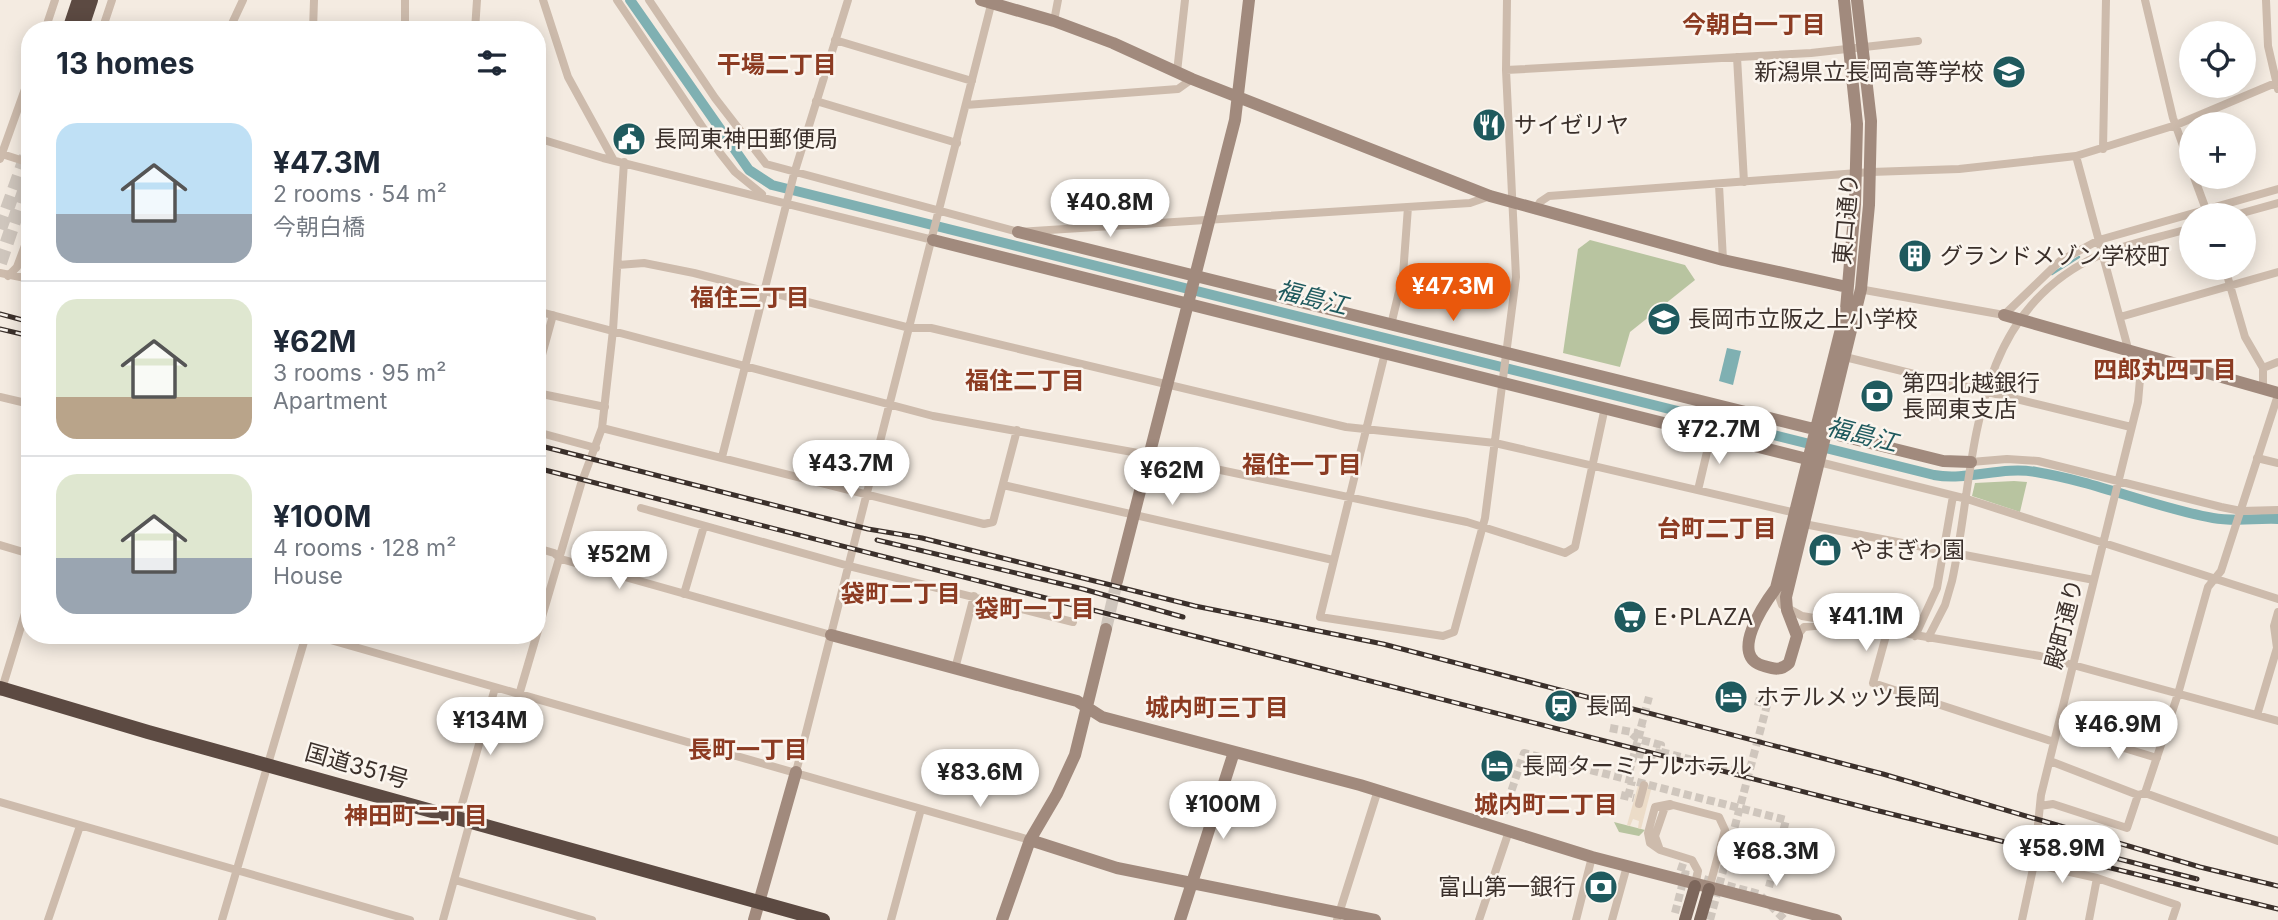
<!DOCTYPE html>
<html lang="en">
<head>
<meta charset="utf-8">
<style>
	body { margin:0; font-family:Inter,"Noto Sans JP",sans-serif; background:#f6f6f7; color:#1f2937; height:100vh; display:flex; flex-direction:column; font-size:26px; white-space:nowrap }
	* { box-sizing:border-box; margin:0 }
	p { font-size:23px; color:#747a83 }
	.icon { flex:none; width:38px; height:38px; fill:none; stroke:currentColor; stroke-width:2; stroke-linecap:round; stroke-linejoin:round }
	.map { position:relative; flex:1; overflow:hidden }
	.details { position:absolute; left:21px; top:21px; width:525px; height:623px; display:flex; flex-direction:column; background:#fff; border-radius:28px; box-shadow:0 4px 18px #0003 }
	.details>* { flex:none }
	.tools { position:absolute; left:2179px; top:21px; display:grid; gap:14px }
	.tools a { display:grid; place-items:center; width:77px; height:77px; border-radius:50%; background:#fff; box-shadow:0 4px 18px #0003; font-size:35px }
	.price { position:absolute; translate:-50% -60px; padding:0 16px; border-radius:24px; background:#fff; color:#222; font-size:23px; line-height:46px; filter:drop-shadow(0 2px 4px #0008) }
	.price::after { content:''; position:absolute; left:50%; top:42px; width:21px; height:16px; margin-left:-10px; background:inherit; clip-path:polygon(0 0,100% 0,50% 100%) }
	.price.on { background:#ea580c; color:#fff }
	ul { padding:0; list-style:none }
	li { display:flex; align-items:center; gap:21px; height:175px; padding:0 35px }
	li+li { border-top:2px solid #e0e1e3 }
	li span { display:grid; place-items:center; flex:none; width:196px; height:140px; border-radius:21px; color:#555 }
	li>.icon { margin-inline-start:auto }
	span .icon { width:84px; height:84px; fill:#fffc; stroke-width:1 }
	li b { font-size:30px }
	h2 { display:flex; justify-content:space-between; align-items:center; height:84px; padding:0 35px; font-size:30px }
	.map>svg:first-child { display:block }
	.green { fill:#b8c4a0 }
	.plaza { fill:#ecdcc8 }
	.water { fill:#7fb0b2 }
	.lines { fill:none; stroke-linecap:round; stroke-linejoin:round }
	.stream { stroke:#7fb0b2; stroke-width:2.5 }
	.canal { stroke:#7fb0b2; stroke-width:10 }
	.street-tunnel { stroke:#cfc6bd; stroke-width:8; stroke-dasharray:8 4; stroke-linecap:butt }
	.secondary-tunnel { stroke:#cfc6bd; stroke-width:12; stroke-dasharray:12 6; stroke-linecap:butt }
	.highway-tunnel { stroke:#cfc6bd; stroke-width:14; stroke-dasharray:14 7; stroke-linecap:butt }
	.street { stroke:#cdbbac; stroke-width:8 }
	.secondary { stroke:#a18a7d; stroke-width:12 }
	.primary { stroke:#7d675c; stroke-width:12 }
	.highway { stroke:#5c4a42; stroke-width:14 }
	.rail-casing { stroke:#3b302b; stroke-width:5 }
	.rail { stroke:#fbf5ee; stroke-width:2.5; stroke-dasharray:8; stroke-linecap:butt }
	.labels { text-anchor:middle; stroke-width:5; stroke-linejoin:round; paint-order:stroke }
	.poi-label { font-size:23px; fill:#3b302b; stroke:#fbf5ee; text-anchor:start }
	.street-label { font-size:23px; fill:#3b302b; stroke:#fbf5ee }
	.neighbourhood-label { font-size:24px; font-weight:bold; fill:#8c3b22; stroke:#fbf5ee }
	.water-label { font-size:24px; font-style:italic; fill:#1f5a5e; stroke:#fbf5ee }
</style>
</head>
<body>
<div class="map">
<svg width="2278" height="920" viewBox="0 0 2278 920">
	<rect width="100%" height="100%" fill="#f4ebe1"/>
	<!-- green -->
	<path class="green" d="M 1590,240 L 1685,265 L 1695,280 L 1630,332 L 1620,367 L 1563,353 L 1578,249 Z
		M 2014,481 L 2027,482 L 2020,512 L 1972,496 L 1975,483 Z
		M 1614,822 L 1645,830 L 1639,836 L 1619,832 Z"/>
	<!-- plaza -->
	<path class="plaza" d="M 1639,782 L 1652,786 L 1641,829 L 1638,828 L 1639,821 L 1633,819 L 1630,826 L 1627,825 Z"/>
	<!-- water -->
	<path class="water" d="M 1727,348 L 1741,351 L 1733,385 L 1719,381 Z"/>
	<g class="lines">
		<!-- stream -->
		<path class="stream" d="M 2052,274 L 2079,257"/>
		<!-- canal -->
		<path class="canal" d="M 630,0 L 749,170 L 772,185 L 1934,475 C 1968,481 2001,466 2036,472 C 2097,482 2153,507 2213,518 C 2235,522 2256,518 2278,519"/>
		<!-- street-tunnel -->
		<path class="street-tunnel" d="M 1755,701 L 1767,704
			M 1641,727 L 1649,697
			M 1610,728 L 1637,733
			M 1632,734 L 1638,739 L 1661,745 L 1657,759 L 1635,753
			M 1661,752 L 1748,774
			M 1629,773 L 1642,725
			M 1621,795 L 1634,798
			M 1628,797 L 1632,781
			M 1504,813 L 1524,753 L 1786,820 L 1769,887
			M 1678,866 L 1687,869 L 1685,874
			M 1675,913 L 1685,874 L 1759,894 L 1785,920
			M 1710,920 L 1771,690"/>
		<!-- secondary-tunnel -->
		<path class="secondary-tunnel" d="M 1106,629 L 1117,581"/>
		<!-- highway-tunnel -->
		<path class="highway-tunnel" d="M 0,229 L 30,145
			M 0,263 L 30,174"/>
		<!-- street -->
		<path class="street" d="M 543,0 L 568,77 L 613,159
			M 617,0 L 720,153 L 735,172 L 762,194
			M 649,0 L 715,98 L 766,164 L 1018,232 L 1470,203 L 1490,196
			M 2145,0 L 2173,118 L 2191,168
			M 2266,0 L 2268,46 L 2278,89
			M 1054,21 L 1058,0
			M 313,25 L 333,30
			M 45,30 L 55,0
			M 102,30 L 112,0
			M 229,30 L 243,0
			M 313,30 L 314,0
			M 405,30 L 405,0
			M 475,30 L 477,0
			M 835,40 L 972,81
			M 1737,57 L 1744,182
			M 1506,70 L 1811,53 L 1918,41
			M 1177,72 L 1185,0
			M 816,101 L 957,143
			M 966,105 L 1178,89 L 1192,79
			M 537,138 L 603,158 L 933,240
			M 2103,149 L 2106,0
			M 2,154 L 30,163
			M 2076,156 L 2129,352
			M 0,159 L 30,75
			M 2194,177 L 2208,215
			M 1719,185 L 1723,260
			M 1535,210 L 1540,202 L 1549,196 L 1871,172 L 1959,169 L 2076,156 L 2176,125 L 2278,82
			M 2235,215 L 2278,203
			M 618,265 L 644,263 L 694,273 L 910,328 L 931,328 L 1346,427 L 1495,443 L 1796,513
			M 2225,268 L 2245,337 L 2263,368 L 2263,389
			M 0,273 L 30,279
			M 8,276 L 17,267 L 30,232
			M 1859,289 L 2004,315 L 2060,261 L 2099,240 L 2278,189
			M 537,311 L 933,416 L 1149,455 L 1467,522 L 1565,553 L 1575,547 L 1605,407
			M 2120,317 L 2278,272
			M 1391,325 L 1403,275 L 1408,207
			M 1385,353 L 1320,617 L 1443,636 L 1454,632 L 1485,518 L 1516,277 L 1506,70 L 1507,0
			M 1845,357 L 2131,427
			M 2263,368 L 2278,362
			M 537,373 L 553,315
			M 537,393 L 605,407
			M 0,397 L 30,404
			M 602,428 L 984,524 L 993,522 L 1017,430
			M 537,432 L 596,448
			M 722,457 L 794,174 L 848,0
			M 2257,458 L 2278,463
			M 1819,462 L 1967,499 L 2278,599
			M 1971,462 L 2007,459 L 2038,461 L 2221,507 L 2241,511 L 2278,510
			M 1003,485 L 1333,560
			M 1698,490 L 1711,435
			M 641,508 L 849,566 L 1073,622
			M 1804,524 L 2094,580
			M 0,545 L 30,554
			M 537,548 L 554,553 L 561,559 L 831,635
			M 1776,588 L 1782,605 L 1802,616 L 2040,656 L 2278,721
			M 684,594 L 704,526
			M 1887,632 L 1873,683 L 2054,742
			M 313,635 L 1030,840
			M 1797,636 L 1804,627 L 1835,624
			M 1915,636 L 1937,588 L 1953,496
			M 1928,638 L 1945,605 L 1952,581 C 1977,466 1966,323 2089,260 C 2120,245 2158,238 2191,228
			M 955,669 L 974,596
			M 1,692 L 30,597
			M 519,695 L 581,484 L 602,428 L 613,330 L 624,162
			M 2257,715 L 2277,648 L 2274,626 L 2278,612
			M 2088,737 L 2157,758
			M 2050,761 L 2138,795
			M 796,772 L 992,1
			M 2145,793 L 2278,841
			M 0,802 L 410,920
			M 1639,804 L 1644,785
			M 1670,804 L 1655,807 L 1648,833 L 1650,843 L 1660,850 L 1692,860 L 1698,871 L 1695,886
			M 2040,806 L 2053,804 L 2127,828 L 2138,795 L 2145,793 L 2178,694 L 2208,587 L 2221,571 L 2278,395
			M 458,818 L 495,688
			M 1660,850 L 1655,836 L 1665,807 L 1673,805 L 1719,817 L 1725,830 L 1709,889
			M 2034,864 L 2097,878 L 2177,905 L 2172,920
			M 455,880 L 592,920
			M 48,920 L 80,826
			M 222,920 L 306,635
			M 443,920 L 470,822
			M 891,920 L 921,809
			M 1337,920 L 1378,790
			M 1479,920 L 1509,831
			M 1576,920 L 1592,857
			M 1612,920 L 1627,866
			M 2022,920 L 2034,864 L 2041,795 L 2138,402 L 2142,356
			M 2089,920 L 2097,878"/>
		<!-- secondary -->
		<path class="secondary" d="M 981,0 L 1054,21 L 1113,43 L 1192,79 L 1490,196 L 1723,260 L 1847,287
			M 1844,0 L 1857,124 L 1855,204 L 1846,309 L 1776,588 C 1764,604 1728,657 1764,666 C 1774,669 1781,671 1789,663 L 1797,636 L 1787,610 L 1786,597 L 1861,289 L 1869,205 L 1871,121 L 1857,0
			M 1018,232 L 1943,461 L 1971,462
			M 933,240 L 1815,461
			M 2004,315 L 2278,393
			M 1117,581 L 1235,120 L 1249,0
			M 831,635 L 1077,701 L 1102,717 L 1360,785 L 1592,857 L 1836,920
			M 1030,840 L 1117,868 L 1375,920
			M 754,920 L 796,772
			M 1002,920 L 1030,840 L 1057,794 L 1075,755 L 1106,629
			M 1180,920 L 1234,752"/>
		<!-- primary -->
		<path class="primary" d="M 1685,920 L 1695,886
			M 1700,920 L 1709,889"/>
		<!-- highway -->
		<path class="highway" d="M 69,30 L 79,0
			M 81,30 L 91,0
			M 0,688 L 148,732 L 823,920"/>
		<defs>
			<path id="rail" d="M 0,314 L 30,322
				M 0,329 L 30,336
				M 537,445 L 868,529 L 922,538 L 1195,606 L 1383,644 L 1883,774 L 2200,867 L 2278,886
				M 537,468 L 1875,810 L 2278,909
				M 877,540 L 1083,589 L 1183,617
				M 2088,851 L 2197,879"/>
		</defs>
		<!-- rail casing -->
		<use href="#rail" class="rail-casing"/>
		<!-- rail -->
		<use href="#rail" class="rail"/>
	</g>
	<!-- icons -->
	<defs>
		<symbol id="school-disc" viewBox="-11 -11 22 22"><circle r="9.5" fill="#1f5a5e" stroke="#fbf5ee"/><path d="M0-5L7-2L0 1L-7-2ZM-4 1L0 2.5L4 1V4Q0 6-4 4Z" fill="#fff"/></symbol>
		<symbol id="restaurant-disc" viewBox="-11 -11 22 22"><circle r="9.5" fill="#1f5a5e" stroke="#fbf5ee"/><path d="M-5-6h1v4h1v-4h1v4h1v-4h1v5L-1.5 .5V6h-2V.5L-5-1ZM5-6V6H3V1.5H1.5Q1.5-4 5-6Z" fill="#fff"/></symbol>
		<symbol id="civic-disc" viewBox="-11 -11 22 22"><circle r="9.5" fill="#1f5a5e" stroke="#fbf5ee"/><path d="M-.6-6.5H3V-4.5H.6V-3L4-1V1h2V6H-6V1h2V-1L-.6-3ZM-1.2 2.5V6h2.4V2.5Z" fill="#fff"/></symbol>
		<symbol id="building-disc" viewBox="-11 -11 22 22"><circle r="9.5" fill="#1f5a5e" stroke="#fbf5ee"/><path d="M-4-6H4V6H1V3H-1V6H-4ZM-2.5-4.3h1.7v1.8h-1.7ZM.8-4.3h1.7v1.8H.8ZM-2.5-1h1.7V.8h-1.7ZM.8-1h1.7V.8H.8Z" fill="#fff"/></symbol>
		<symbol id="bank-disc" viewBox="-11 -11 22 22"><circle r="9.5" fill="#1f5a5e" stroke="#fbf5ee"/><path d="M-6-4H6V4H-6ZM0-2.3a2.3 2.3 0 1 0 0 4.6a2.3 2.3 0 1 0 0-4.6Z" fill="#fff"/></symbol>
		<symbol id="shop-disc" viewBox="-11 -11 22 22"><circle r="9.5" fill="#1f5a5e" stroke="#fbf5ee"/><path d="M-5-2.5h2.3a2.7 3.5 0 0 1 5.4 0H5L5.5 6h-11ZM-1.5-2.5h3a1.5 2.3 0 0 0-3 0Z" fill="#fff"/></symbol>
		<symbol id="supermarket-disc" viewBox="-11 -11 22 22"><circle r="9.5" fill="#1f5a5e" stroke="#fbf5ee"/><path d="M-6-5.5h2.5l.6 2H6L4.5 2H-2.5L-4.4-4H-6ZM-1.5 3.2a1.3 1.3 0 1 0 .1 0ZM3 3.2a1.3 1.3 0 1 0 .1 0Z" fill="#fff"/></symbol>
		<symbol id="hotel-disc" viewBox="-11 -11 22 22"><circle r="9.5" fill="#1f5a5e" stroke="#fbf5ee"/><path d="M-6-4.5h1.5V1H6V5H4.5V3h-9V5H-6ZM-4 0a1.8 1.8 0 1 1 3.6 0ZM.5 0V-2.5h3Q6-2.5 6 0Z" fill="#fff"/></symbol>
		<symbol id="station-disc" viewBox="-11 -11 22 22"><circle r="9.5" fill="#1f5a5e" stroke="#fbf5ee"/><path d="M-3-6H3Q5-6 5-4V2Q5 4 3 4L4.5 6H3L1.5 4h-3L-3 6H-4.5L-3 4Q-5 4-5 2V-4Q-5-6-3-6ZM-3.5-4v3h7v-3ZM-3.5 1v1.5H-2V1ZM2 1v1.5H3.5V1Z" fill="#fff"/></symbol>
	</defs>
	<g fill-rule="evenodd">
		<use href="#school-disc" x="1990" y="53" width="38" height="38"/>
		<use href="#restaurant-disc" x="1470" y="106" width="38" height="38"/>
		<use href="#civic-disc" x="610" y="120" width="38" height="38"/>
		<use href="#building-disc" x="1896" y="237" width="38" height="38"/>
		<use href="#school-disc" x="1645" y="300" width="38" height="38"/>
		<use href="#bank-disc" x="1858" y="377" width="38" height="38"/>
		<use href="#shop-disc" x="1806" y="531" width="38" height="38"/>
		<use href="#supermarket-disc" x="1611" y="598" width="38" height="38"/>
		<use href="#hotel-disc" x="1712" y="678" width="38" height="38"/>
		<use href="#station-disc" x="1542" y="687" width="38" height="38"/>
		<use href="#hotel-disc" x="1478" y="747" width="38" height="38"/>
		<use href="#bank-disc" x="1582" y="868" width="38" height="38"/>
	</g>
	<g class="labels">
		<!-- poi labels -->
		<g class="poi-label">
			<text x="1984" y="80" text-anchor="end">新潟県立長岡高等学校</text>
			<text x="1514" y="133">サイゼリヤ</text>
			<text x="654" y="147">長岡東神田郵便局</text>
			<text x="1940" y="264">グランドメゾン学校町</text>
			<text x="1688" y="327">長岡市立阪之上小学校</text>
			<text x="1902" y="391">第四北越銀行<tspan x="1902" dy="26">長岡東支店</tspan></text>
			<text x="1850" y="558">やまぎわ園</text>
			<text x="1654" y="625">E･PLAZA</text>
			<text x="1756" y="705">ホテルメッツ長岡</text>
			<text x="1586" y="714">長岡</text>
			<text x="1522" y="774">長岡ターミナルホテル</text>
			<text x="1576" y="895" text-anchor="end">富山第一銀行</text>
		</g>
		<!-- street labels -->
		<g class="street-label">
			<text transform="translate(1846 219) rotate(-85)" y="8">東口通り</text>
			<text transform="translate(2064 624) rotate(-76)" y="8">殿町通り</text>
			<text transform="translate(357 766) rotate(16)" y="8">国道351号</text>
		</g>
		<!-- neighbourhood labels -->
		<g class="neighbourhood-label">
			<text x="1754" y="33">今朝白一丁目</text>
			<text x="777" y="73">干場二丁目</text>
			<text x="750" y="306">福住三丁目</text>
			<text x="2165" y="378">四郎丸四丁目</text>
			<text x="1025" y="389">福住二丁目</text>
			<text x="1302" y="473">福住一丁目</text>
			<text x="1717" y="537">台町二丁目</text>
			<text x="901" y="602">袋町二丁目</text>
			<text x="1035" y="617">袋町一丁目</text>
			<text x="1217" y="716">城内町三丁目</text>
			<text x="748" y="758">長町一丁目</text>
			<text x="1546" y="813">城内町二丁目</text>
			<text x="416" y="824">神田町二丁目</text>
		</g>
		<!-- water labels -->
		<g class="water-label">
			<text transform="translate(1312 298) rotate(14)" y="8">福島江</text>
			<text transform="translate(1862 435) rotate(14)" y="8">福島江</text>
		</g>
	</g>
</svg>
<div class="tools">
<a><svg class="icon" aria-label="locate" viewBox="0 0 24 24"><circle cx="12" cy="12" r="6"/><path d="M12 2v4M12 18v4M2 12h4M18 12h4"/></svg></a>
<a>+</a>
<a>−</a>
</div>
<b class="price" style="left:1110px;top:239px">¥40.8M</b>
<b class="price on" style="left:1453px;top:323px">¥47.3M</b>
<b class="price" style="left:1719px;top:466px">¥72.7M</b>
<b class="price" style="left:851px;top:500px">¥43.7M</b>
<b class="price" style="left:1172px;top:507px">¥62M</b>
<b class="price" style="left:619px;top:591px">¥52M</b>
<b class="price" style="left:1866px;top:653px">¥41.1M</b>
<b class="price" style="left:490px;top:757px">¥134M</b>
<b class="price" style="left:2118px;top:761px">¥46.9M</b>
<b class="price" style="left:980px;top:809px">¥83.6M</b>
<b class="price" style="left:1223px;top:841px">¥100M</b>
<b class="price" style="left:2062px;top:885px">¥58.9M</b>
<b class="price" style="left:1776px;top:888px">¥68.3M</b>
<section class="details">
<h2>13 homes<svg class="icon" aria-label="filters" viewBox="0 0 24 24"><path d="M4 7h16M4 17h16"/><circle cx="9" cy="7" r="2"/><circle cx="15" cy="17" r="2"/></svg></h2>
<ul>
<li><span style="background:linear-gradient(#bfe0f5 65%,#9aa5b1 0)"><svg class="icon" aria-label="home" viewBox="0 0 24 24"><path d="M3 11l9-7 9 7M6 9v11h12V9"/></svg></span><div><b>¥47.3M</b><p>2 rooms · 54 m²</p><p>今朝白橋</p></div></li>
<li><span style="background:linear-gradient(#dfe7d0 70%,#b9a48a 0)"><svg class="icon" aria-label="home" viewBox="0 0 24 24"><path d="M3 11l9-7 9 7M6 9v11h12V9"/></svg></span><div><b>¥62M</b><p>3 rooms · 95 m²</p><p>Apartment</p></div></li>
<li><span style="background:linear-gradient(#dfe7d0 60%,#9aa5b1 0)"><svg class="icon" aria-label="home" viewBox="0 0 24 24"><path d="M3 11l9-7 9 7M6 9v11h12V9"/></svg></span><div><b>¥100M</b><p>4 rooms · 128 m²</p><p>House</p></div></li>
</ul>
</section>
</div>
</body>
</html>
